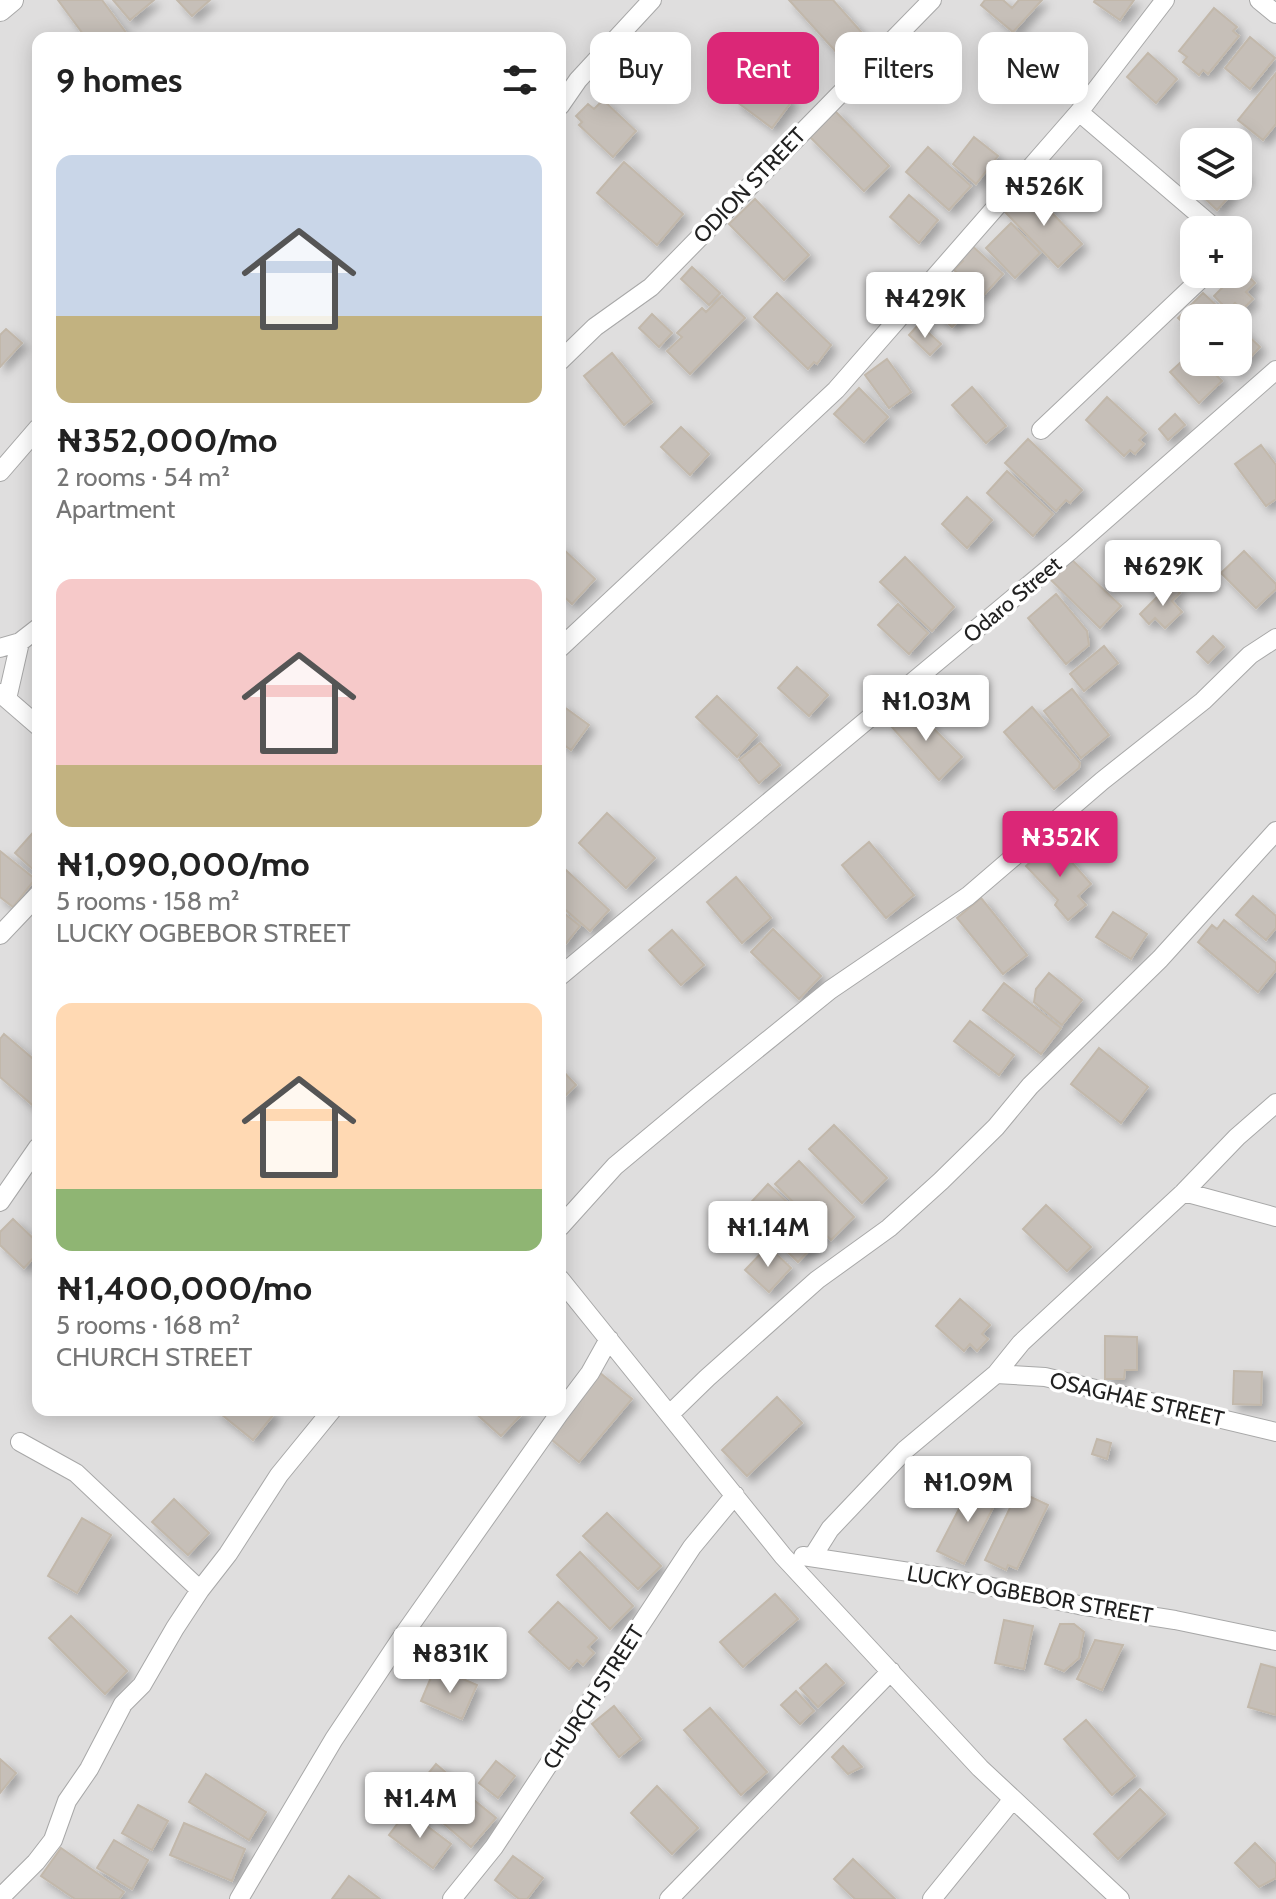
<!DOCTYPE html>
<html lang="en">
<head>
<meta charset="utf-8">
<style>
	body { margin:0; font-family:Cabin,sans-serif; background:#f2f2f2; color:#222; height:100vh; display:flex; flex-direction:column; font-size:30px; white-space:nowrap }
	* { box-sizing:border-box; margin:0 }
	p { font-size:26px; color:#767676 }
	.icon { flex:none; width:44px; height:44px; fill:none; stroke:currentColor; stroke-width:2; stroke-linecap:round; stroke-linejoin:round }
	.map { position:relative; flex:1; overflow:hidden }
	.sheet { position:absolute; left:32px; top:32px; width:534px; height:1384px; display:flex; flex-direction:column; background:#fff; border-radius:16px; box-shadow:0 4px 20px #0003 }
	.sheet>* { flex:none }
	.top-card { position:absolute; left:590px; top:32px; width:566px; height:72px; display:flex; gap:16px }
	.fabs { position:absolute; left:1180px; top:128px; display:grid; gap:16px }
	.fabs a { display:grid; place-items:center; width:72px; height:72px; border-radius:16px; background:#fff; box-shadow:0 4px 20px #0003; font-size:40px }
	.price { position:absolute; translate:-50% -68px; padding:0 18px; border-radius:8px; background:#fff; color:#222; font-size:26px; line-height:52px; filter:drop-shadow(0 2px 4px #0008) }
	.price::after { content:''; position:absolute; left:50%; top:48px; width:24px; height:18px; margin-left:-12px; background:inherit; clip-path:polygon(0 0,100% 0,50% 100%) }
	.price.current { background:#db2777; color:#fff }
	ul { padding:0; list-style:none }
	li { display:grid; align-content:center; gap:16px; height:424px; padding:0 24px }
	li span { display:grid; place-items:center; height:248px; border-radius:16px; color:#555 }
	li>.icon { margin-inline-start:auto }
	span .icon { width:144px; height:144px; fill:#fffc; stroke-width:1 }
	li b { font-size:34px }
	h2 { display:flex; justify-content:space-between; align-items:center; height:96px; padding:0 24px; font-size:34px }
	.pill { padding:0 28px; border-radius:16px; background:#fff; box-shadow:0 4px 20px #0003; font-size:28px; line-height:72px }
	.pill.current { background:#db2777; color:#fff }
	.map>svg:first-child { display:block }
	.residential { fill:#dfdede; fill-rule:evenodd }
	.building { fill:#c6bfb8; stroke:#c2b8ab; stroke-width:2; filter:url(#shadow) }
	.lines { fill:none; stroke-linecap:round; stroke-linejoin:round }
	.minor-casing { stroke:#a8a8a8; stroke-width:20 }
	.tertiary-casing { stroke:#a8a8a8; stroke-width:24 }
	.minor { stroke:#fff; stroke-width:18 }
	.tertiary { stroke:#fff; stroke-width:22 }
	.labels { text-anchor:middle; stroke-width:7; stroke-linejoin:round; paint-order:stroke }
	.street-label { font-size:22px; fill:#212121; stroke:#fff }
</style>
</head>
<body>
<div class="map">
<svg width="1276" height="1899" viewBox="0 0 1276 1899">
	<defs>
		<filter id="shadow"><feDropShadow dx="5.5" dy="5.5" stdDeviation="4" flood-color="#0004"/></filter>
	</defs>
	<rect width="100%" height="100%" fill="#f1efe8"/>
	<!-- residential -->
	<path class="residential" d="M 0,0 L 1276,0 L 1276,1899 L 0,1899 ZM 38,38 L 560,38 L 560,1410 L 38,1410 ZM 1194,142 L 1238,142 L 1238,186 L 1194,186 ZM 1194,230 L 1238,230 L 1238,274 L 1194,274 ZM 1194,318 L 1238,318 L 1238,362 L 1194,362 Z"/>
	<!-- building -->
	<path class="building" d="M 58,0 L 102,0 L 130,38 L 86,38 Z
		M 113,0 L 154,0 L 130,20 Z
		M 177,0 L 210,0 L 192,16 Z
		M 789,0 L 833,0 L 863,34 L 839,55 Z
		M 985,0 L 1003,0 L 1012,8 L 1019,0 L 1042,0 L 1013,32 L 981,5 Z
		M 1095,0 L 1134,0 L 1120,20 L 1094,2 Z
		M 1214,8 L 1237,27 L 1233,31 L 1239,36 L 1208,74 L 1203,70 L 1199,75 L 1183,62 L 1187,57 L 1179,51 Z
		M 1250,37 L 1275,58 L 1250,89 L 1225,68 Z
		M 1148,53 L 1177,79 L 1156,103 L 1127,77 Z
		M 1276,73 L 1276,124 L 1263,140 L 1238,120 Z
		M 757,75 L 792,101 L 772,128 L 737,102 Z
		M 603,100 L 636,131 L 613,157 L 579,125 L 582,122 L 576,116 L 588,104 L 594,109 Z
		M 835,111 L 889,166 L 864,191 L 810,137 Z
		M 974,137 L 998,156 L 976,184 L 953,164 Z
		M 928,147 L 971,186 L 949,210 L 906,172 Z
		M 624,162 L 683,214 L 657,245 L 597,193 Z
		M 1238,168 L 1247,177 L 1217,210 L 1197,191 L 1202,186 L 1238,186 Z
		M 1029,189 L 1082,244 L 1058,267 L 1005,212 Z
		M 909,195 L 938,220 L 919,243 L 890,217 Z
		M 755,199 L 809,255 L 784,280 L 729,224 Z
		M 1011,223 L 1040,253 L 1015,278 L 986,248 Z
		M 969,243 L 1003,274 L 982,297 L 954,270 L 963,261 L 957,256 Z
		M 692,267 L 720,293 L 709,305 L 681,279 Z
		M 1242,269 L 1255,283 L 1246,292 L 1253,299 L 1242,310 L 1235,303 L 1228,310 L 1214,296 L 1223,287 L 1218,282 L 1225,274 L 1238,274 Z
		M 951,280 L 975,305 L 952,327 L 928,303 Z
		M 777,293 L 831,345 L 817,364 L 814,362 L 808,369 L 754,317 Z
		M 1203,293 L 1230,318 L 1194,318 L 1194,333 L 1178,318 Z
		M 722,296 L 745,318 L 690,374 L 667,351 L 682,337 L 677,333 L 702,308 L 706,312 Z
		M 652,314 L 672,333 L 659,347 L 639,328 Z
		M 919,324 L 941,344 L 930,355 L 909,335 Z
		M 1238,326 L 1260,347 L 1236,373 L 1225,362 L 1238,362 Z
		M 6,329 L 22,343 L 0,367 L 0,335 Z
		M 1193,351 L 1194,362 L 1203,362 L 1222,381 L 1199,403 L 1170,372 Z
		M 612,353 L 652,402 L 624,425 L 584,376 Z
		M 887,359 L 911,392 L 889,408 L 865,375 Z
		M 972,387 L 1006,426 L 986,443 L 952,405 Z
		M 859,388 L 888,417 L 864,442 L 834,414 Z
		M 1107,397 L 1146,433 L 1139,440 L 1144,444 L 1135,454 L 1130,450 L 1124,456 L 1086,420 Z
		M 1175,414 L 1185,425 L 1168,440 L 1159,429 Z
		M 681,427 L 709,454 L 690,475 L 661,447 Z
		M 1028,439 L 1082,490 L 1070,503 L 1066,500 L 1056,511 L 1005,463 Z
		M 1261,445 L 1276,465 L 1276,499 L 1266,506 L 1235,464 Z
		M 1007,471 L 1053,514 L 1033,536 L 987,493 Z
		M 967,497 L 992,520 L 967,548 L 942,524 Z
		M 560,546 L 595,579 L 572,604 L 560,593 Z
		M 1244,551 L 1276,584 L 1276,589 L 1256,608 L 1221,573 Z
		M 905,557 L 954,607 L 932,631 L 880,582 Z
		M 1071,559 L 1121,606 L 1100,628 L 1051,580 Z
		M 1171,583 L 1180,593 L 1172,601 L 1182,612 L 1165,628 L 1155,618 L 1149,624 L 1140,614 Z
		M 1056,594 L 1087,631 L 1089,645 L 1066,664 L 1028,618 Z
		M 898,604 L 928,633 L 909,654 L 878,625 Z
		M 1213,636 L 1224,647 L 1208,663 L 1197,652 Z
		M 1104,646 L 1118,663 L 1084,691 L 1070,674 Z
		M 797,667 L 828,695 L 809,716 L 778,688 Z
		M 1072,689 L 1109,735 L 1081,758 L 1044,711 Z
		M 717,696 L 757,735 L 737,757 L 696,717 Z
		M 560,704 L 589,725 L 571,750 L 560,742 Z
		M 1032,707 L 1080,763 L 1079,768 L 1054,789 L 1004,732 Z
		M 913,708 L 962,757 L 939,780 L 890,725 Z
		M 760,743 L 780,765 L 759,783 L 739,760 Z
		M 607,813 L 655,858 L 626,888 L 579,843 Z
		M 38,827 L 38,874 L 15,853 Z
		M 1053,841 L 1091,884 L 1078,896 L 1086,905 L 1068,920 L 1055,905 L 1058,900 L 1026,866 Z
		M 869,842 L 914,895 L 886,918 L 842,865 Z
		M 0,851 L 35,879 L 13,907 L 0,897 Z
		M 566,870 L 609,910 L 590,931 L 560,905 L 560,877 Z
		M 736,877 L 771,918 L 742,943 L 707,902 Z
		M 1253,896 L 1276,916 L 1276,928 L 1266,940 L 1236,915 Z
		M 981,898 L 1027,955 L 1003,974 L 957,918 Z
		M 560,910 L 580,926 L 560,951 Z
		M 1113,912 L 1147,934 L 1131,959 L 1096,937 Z
		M 1224,920 L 1276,963 L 1276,970 L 1258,992 L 1198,942 L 1212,925 L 1217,929 Z
		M 773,929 L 821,976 L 799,999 L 751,952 Z
		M 672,930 L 704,965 L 681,985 L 649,950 Z
		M 1049,973 L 1082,1000 L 1062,1025 L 1034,1002 L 1036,989 Z
		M 1004,983 L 1061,1028 L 1041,1054 L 983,1010 Z
		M 970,1021 L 1014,1055 L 999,1075 L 954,1041 Z
		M 4,1034 L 38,1063 L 37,1109 L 0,1077 L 0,1039 Z
		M 1099,1048 L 1148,1087 L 1121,1123 L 1071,1084 Z
		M 560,1068 L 576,1085 L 560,1101 Z
		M 834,1125 L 887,1178 L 862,1203 L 809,1149 Z
		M 799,1161 L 854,1217 L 831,1240 L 775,1184 Z
		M 768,1184 L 823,1236 L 798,1262 L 744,1210 Z
		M 1046,1205 L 1091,1247 L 1067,1271 L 1023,1229 Z
		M 13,1219 L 38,1243 L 38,1253 L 24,1268 L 0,1245 L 0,1232 Z
		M 768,1246 L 791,1268 L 769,1292 L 745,1270 Z
		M 960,1299 L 990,1325 L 982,1334 L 988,1339 L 977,1351 L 970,1344 L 964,1351 L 936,1326 Z
		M 1105,1336 L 1137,1337 L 1137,1370 L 1125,1370 L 1124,1379 L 1105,1379 Z
		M 1234,1371 L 1262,1372 L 1261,1405 L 1233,1404 Z
		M 599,1372 L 632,1399 L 579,1462 L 546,1435 Z
		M 777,1397 L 802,1423 L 747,1476 L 722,1450 Z
		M 216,1410 L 270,1410 L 274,1414 L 253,1440 Z
		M 472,1410 L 522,1410 L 524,1412 L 501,1436 Z
		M 1097,1439 L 1111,1443 L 1107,1459 L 1092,1454 Z
		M 972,1484 L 998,1498 L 964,1564 L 937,1551 Z
		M 1018,1491 L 1048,1505 L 1017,1569 L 1008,1565 L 1006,1570 L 985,1560 Z
		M 174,1499 L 209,1533 L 188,1555 L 152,1522 Z
		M 607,1513 L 661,1566 L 638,1589 L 583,1536 Z
		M 82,1518 L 111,1535 L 77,1593 L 48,1576 Z
		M 580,1552 L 633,1606 L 610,1629 L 557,1575 Z
		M 775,1594 L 798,1619 L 743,1667 L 720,1642 Z
		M 558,1602 L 597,1638 L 588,1647 L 594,1653 L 583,1665 L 577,1660 L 569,1669 L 529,1632 Z
		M 71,1616 L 127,1671 L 105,1694 L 49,1638 Z
		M 1004,1620 L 1033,1626 L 1024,1669 L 995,1663 Z
		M 1060,1624 L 1074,1624 L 1084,1632 L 1079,1658 L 1064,1671 L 1045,1664 Z
		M 1095,1640 L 1123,1645 L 1102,1690 L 1077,1679 Z
		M 826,1664 L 844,1683 L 818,1707 L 800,1688 Z
		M 1261,1664 L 1276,1668 L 1276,1715 L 1248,1707 Z
		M 432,1675 L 451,1683 L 454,1675 L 477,1685 L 462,1719 L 421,1701 Z
		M 796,1691 L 814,1711 L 800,1724 L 781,1705 Z
		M 614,1706 L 641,1739 L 619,1757 L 592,1724 Z
		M 710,1708 L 767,1772 L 741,1795 L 684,1730 Z
		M 1086,1720 L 1135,1776 L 1112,1795 L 1064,1739 Z
		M 843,1746 L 862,1767 L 848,1774 L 832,1757 Z
		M 0,1759 L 16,1773 L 0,1793 Z
		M 496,1761 L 515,1776 L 498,1798 L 479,1783 Z
		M 436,1764 L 449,1775 L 422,1807 L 409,1797 Z
		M 206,1774 L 266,1812 L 249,1840 L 189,1802 Z
		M 453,1783 L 496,1818 L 471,1847 L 429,1811 Z
		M 657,1786 L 698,1828 L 672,1854 L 631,1813 Z
		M 1140,1789 L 1165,1814 L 1118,1859 L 1094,1834 Z
		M 138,1805 L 168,1821 L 152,1850 L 122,1833 Z
		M 407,1811 L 451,1844 L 433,1868 L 389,1835 Z
		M 184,1823 L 245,1849 L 232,1881 L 170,1855 Z
		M 114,1840 L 148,1860 L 132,1889 L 97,1868 Z
		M 1255,1843 L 1276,1864 L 1276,1878 L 1259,1887 L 1235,1863 Z
		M 61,1848 L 124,1892 L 119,1899 L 75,1899 L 41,1876 Z
		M 513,1856 L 543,1878 L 527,1899 L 519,1899 L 495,1880 Z
		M 853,1859 L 895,1899 L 855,1899 L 834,1879 Z
		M 349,1876 L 380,1899 L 332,1899 Z"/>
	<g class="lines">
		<defs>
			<path id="minor" d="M 1259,0 L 1276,14
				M 560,106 L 578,80 L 652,0
				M 1079,112 L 1217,230
				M 560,361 L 595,327 L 651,287 L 932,0
				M 1041,430 L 1206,274
				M 0,472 L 38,428
				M 0,648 L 20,642 L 38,628
				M 560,648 L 836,390 L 1079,112 L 1165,0
				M 0,693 L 38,726
				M 7,699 L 20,642
				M 0,935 L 38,895
				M 560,976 L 1071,550 L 1276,370
				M 1184,1192 L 1276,1217
				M 0,1202 L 38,1147
				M 560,1227 L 615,1166 L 699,1096 L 830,990 L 968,896 L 1102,781 L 1203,701 L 1250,655 L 1276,638
				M 560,1279 L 783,1556 L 980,1768 L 1120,1899
				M 996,1374 L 1045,1377 L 1276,1432
				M 670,1414 L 707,1378 L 817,1280 L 889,1228 L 941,1181 L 996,1127 L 1030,1086 L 1160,959 L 1276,831
				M 20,1442 L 76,1473 L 200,1590
				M 803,1556 L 949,1578 L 1079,1605 L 1175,1620 L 1276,1641
				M 813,1556 L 830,1529 L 905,1450 L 996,1374 L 1021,1343 L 1184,1192 L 1237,1137 L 1276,1103
				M 0,1898 L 36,1862 L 53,1840 L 67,1801 L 89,1769 L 123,1704 L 142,1685 L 175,1628 L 200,1590 L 228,1554 L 279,1475 L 332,1410
				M 239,1899 L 334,1739 L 404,1634 L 559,1414 L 590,1373 L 609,1339
				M 452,1899 L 494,1847 L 692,1547 L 735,1495
				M 669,1899 L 891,1671
				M 932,1899 L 1013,1799"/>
			<path id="tertiary" d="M 0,10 L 12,0"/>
		</defs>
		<!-- minor casing -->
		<use href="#minor" class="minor-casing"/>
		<!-- tertiary casing -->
		<use href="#tertiary" class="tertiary-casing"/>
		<!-- minor -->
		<use href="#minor" class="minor"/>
		<!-- tertiary -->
		<use href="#tertiary" class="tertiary"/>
	</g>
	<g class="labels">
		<!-- street labels -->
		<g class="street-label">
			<text transform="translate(749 185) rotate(-46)" y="8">ODION STREET</text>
			<text transform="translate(1012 599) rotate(-40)" y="8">Odaro Street</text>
			<text transform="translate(1137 1399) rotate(13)" y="8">OSAGHAE STREET</text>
			<text transform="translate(1030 1594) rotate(10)" y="8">LUCKY OGBEBOR STREET</text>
			<text transform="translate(593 1697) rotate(-57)" y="8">CHURCH STREET</text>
		</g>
	</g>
</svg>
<div class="fabs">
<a><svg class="icon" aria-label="layers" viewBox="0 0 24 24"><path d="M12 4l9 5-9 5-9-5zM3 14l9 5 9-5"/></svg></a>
<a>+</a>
<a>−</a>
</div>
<b class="price" style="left:1044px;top:228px">₦526K</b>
<b class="price" style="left:925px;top:340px">₦429K</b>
<b class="price" style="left:1163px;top:608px">₦629K</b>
<b class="price" style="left:926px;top:743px">₦1.03M</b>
<b class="price current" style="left:1060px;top:879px">₦352K</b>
<b class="price" style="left:768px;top:1269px">₦1.14M</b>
<b class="price" style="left:968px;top:1524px">₦1.09M</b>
<b class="price" style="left:450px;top:1695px">₦831K</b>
<b class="price" style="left:420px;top:1840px">₦1.4M</b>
<div class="top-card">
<a class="pill">Buy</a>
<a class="pill current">Rent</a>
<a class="pill">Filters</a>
<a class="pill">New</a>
</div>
<section class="sheet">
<h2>9 homes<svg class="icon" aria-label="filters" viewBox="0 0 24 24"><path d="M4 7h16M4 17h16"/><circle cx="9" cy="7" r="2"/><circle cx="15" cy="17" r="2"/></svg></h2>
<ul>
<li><span style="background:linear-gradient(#c9d6e8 65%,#c2b280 0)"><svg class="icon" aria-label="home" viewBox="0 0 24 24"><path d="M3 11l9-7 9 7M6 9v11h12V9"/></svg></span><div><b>₦352,000/mo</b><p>2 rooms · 54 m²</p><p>Apartment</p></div></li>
<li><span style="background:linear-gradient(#f6c9c9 75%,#c2b280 0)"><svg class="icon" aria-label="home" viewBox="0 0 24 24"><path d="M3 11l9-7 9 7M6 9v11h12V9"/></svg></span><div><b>₦1,090,000/mo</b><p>5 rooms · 158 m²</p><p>LUCKY OGBEBOR STREET</p></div></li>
<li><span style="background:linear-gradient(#ffd9b3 75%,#8fb573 0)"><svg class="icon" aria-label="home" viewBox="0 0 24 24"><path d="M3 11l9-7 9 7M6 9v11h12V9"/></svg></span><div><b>₦1,400,000/mo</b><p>5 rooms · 168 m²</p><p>CHURCH STREET</p></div></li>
</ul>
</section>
</div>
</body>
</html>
